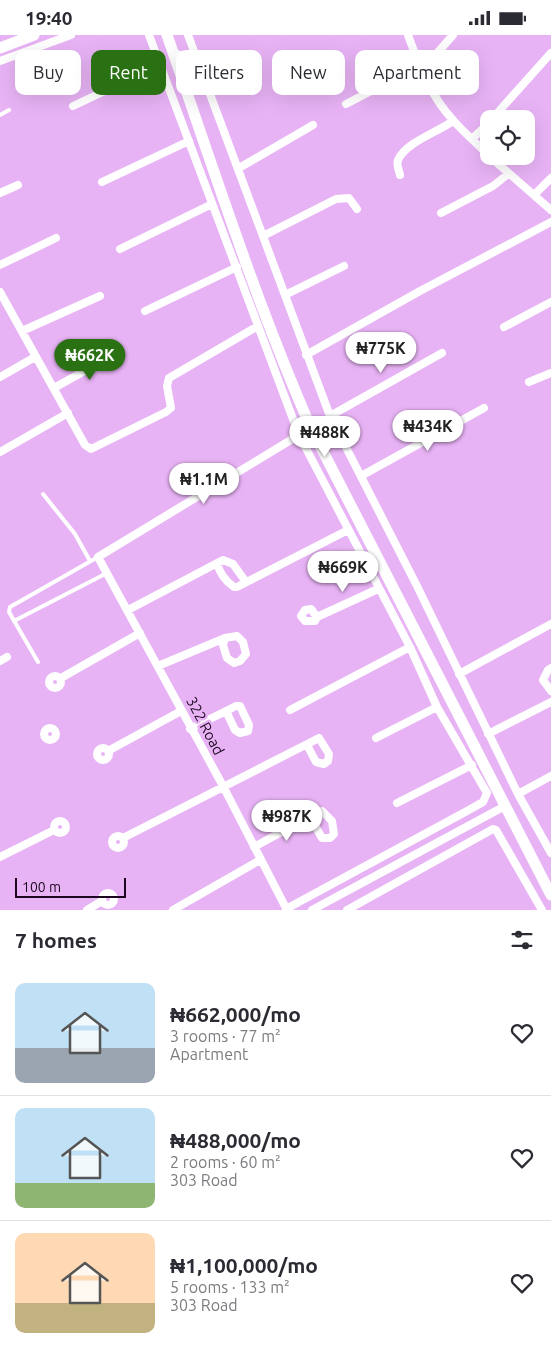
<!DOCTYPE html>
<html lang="en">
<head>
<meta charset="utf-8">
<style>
	body { margin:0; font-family:Ubuntu,sans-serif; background:#f2f2f3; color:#2b2b33; height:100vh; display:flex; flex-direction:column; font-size:19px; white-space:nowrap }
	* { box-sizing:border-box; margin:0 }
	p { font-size:16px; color:#7c7c81 }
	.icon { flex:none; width:28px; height:28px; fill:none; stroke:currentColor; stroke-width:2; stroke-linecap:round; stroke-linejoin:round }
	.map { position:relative; height:875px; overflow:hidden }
	.panel { display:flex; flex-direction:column; background:#fff; flex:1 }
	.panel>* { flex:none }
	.hud { position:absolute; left:15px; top:15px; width:521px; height:45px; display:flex; gap:10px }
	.tools { position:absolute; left:480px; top:75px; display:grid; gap:10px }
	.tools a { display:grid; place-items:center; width:55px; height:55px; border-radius:10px; background:#fff; box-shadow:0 5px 20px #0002; font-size:25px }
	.scale { position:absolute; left:15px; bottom:12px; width:111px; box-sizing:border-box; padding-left:5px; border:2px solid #1c0920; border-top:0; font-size:14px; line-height:18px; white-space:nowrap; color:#1c0920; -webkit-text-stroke:4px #e8b3f5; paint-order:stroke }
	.price { position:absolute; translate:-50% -42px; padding:0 11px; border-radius:18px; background:#fff; color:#222; font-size:16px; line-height:32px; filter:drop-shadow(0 1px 2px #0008) }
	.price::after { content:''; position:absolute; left:50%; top:30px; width:15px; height:11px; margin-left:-8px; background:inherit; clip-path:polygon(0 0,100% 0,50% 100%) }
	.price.on { background:#297112; color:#fff }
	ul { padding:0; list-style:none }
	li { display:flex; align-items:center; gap:15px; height:125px; padding:0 15px }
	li+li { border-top:1px solid #e1e1e2 }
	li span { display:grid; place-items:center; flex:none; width:140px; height:100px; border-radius:10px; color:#555 }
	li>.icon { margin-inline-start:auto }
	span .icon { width:60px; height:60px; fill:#fffc; stroke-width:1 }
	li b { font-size:21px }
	h2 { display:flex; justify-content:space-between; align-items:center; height:60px; padding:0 15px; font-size:21px }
	.chip { padding:0 18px; border-radius:10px; background:#fff; box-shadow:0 5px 20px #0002; font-size:18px; line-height:45px }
	.chip.on { background:#297112; color:#fff }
	.status { display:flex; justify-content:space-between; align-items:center; height:35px; padding:0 25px; background:#fff; direction:ltr }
	.status svg { height:14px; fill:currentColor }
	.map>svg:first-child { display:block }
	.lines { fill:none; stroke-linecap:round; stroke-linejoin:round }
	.lane { stroke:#fff; stroke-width:4 }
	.street { stroke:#fff; stroke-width:8 }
	.secondary { stroke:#fff; stroke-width:11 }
	.labels { text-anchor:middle; stroke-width:5; stroke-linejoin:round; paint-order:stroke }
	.street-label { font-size:15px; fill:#1c0920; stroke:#e8b3f5 }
</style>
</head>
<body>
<div class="status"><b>19:40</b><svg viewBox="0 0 49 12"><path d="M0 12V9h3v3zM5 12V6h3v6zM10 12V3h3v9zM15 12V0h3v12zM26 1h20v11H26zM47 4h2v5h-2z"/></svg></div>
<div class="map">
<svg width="551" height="875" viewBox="0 0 551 875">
	<rect width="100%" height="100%" fill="#e8b3f5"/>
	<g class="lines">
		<!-- lane -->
		<path class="lane" d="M 0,80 L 9,75
			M 43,459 L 75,499 L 90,526
			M 14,586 L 107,538
			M 38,627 L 9,577 L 10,572 L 98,522"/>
		<!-- street -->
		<path class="street" d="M 149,0 L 299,400 L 410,612 L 437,672 L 487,758 L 483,767 L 467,776 L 286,874
			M 188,0 L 330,381 L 417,551 L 518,759 L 551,818
			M 408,0 C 419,30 431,62 453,85 C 464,98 477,108 489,121
			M 174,18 L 196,25
			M 0,26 L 71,0
			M 346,69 L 431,25 L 453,0
			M 73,71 L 160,30
			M 492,84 L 551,18
			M 473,103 L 489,88
			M 489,121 L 551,175
			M 239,133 L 313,90
			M 400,140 C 399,135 396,130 398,125 C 406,107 438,97 453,86
			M 102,147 L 189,106
			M 0,158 L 18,150
			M 534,160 L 551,143
			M 441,178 L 493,151 L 508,139
			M 263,201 L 336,164 L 349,163 L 357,174
			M 120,214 L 212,169
			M 0,230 L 56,203
			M 0,257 L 85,410 L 91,414 L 166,377 L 171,373 L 167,351 L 169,343 L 258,291
			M 285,260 L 344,231
			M 145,276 L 237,232
			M 504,292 L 551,267
			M 22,296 L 100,261
			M 306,320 L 420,256 L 551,187
			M 0,342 L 35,322
			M 529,347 L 551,338
			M 54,353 L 115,319
			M 330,381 L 442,318
			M 0,417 L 68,378
			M 361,441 L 484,373
			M 217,528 C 220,539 225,546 234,552 L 237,552 L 348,495
			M 128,575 L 223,525 L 233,529 L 246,547
			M 317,582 L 311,574 L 305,575 L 301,581 L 305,586 L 315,586 L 317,582 L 378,554
			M 0,626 L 7,622
			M 158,631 L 225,603 L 237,601 L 243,607 L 246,619 L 240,626 L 234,628 L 227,623 L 223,610 L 225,603
			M 551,633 L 548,635 L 543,645 L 551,656
			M 459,639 L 551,589
			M49 647a6 6 0 1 1 12 0a6 6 0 1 1-12 0Z
			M 61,643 L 140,598
			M 290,675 L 410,612
			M44 699a6 6 0 1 1 12 0a6 6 0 1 1-12 0Z
			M 190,694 L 236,671 L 240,671 L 249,690 L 248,696 L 240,698 L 235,695 L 226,676
			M 488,699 L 551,667
			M 376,703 L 437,672
			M97 719a6 6 0 1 1 12 0a6 6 0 1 1-12 0Z
			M 108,716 L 181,676
			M 518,759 L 551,741
			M 397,768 L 472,730
			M54 792a6 6 0 1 1 12 0a6 6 0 1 1-12 0Z
			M112 807a6 6 0 1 1 12 0a6 6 0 1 1-12 0Z
			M 123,803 L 319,703 L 329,719 L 328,726 L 324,729 L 316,727 L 307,710
			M 254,812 L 316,778 L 322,776 L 332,786 L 334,799 L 330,803 L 322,803 L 310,782
			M 0,822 L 54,795
			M102 864a6 6 0 1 1 12 0a6 6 0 1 1-12 0Z
			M 87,875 L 102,866
			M 173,875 L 260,825
			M 287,875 L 223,751 L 98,522 L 299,400
			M 312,875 L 505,771
			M 347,875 L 493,794 L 496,795 L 542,875"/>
		<!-- secondary -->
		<path class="secondary" d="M 167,0 C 213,132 255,265 311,393 L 551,860
			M 0,13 L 34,0"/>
	</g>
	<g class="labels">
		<!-- street labels -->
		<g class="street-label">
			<text transform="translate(205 691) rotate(62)" y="5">322 Road</text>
		</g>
	</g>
</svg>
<div class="tools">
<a><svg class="icon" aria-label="locate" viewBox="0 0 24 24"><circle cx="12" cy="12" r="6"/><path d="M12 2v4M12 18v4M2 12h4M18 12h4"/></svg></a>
</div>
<div class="scale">100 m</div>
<b class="price" style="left:381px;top:339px">₦775K</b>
<b class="price on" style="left:90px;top:346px">₦662K</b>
<b class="price" style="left:428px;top:417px">₦434K</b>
<b class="price" style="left:325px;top:423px">₦488K</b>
<b class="price" style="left:204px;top:470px">₦1.1M</b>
<b class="price" style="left:343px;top:558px">₦669K</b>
<b class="price" style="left:287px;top:807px">₦987K</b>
<div class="hud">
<a class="chip">Buy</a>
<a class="chip on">Rent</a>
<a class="chip">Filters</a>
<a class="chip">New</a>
<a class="chip">Apartment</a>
</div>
</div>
<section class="panel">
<h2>7 homes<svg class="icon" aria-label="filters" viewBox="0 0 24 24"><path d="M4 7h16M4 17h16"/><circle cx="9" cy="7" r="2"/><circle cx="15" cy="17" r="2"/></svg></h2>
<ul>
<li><span style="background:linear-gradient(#bfe0f5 65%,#9aa5b1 0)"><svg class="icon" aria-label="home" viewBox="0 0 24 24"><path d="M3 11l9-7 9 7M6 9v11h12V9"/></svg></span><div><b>₦662,000/mo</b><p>3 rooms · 77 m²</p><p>Apartment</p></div><svg class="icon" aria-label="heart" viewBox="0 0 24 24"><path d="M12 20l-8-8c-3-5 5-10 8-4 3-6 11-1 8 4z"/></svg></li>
<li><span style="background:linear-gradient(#bfe0f5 75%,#8fb573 0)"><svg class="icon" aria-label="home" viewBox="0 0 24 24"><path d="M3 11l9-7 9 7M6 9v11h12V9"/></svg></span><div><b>₦488,000/mo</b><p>2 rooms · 60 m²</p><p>303 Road</p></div><svg class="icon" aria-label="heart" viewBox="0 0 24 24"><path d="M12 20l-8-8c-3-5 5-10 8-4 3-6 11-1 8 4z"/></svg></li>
<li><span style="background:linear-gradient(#ffd9b3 70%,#c2b280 0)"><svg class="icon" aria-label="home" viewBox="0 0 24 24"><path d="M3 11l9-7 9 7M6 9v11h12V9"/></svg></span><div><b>₦1,100,000/mo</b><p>5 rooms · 133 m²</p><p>303 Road</p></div><svg class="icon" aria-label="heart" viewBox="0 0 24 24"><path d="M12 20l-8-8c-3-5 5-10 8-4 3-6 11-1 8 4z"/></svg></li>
</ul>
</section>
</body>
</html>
